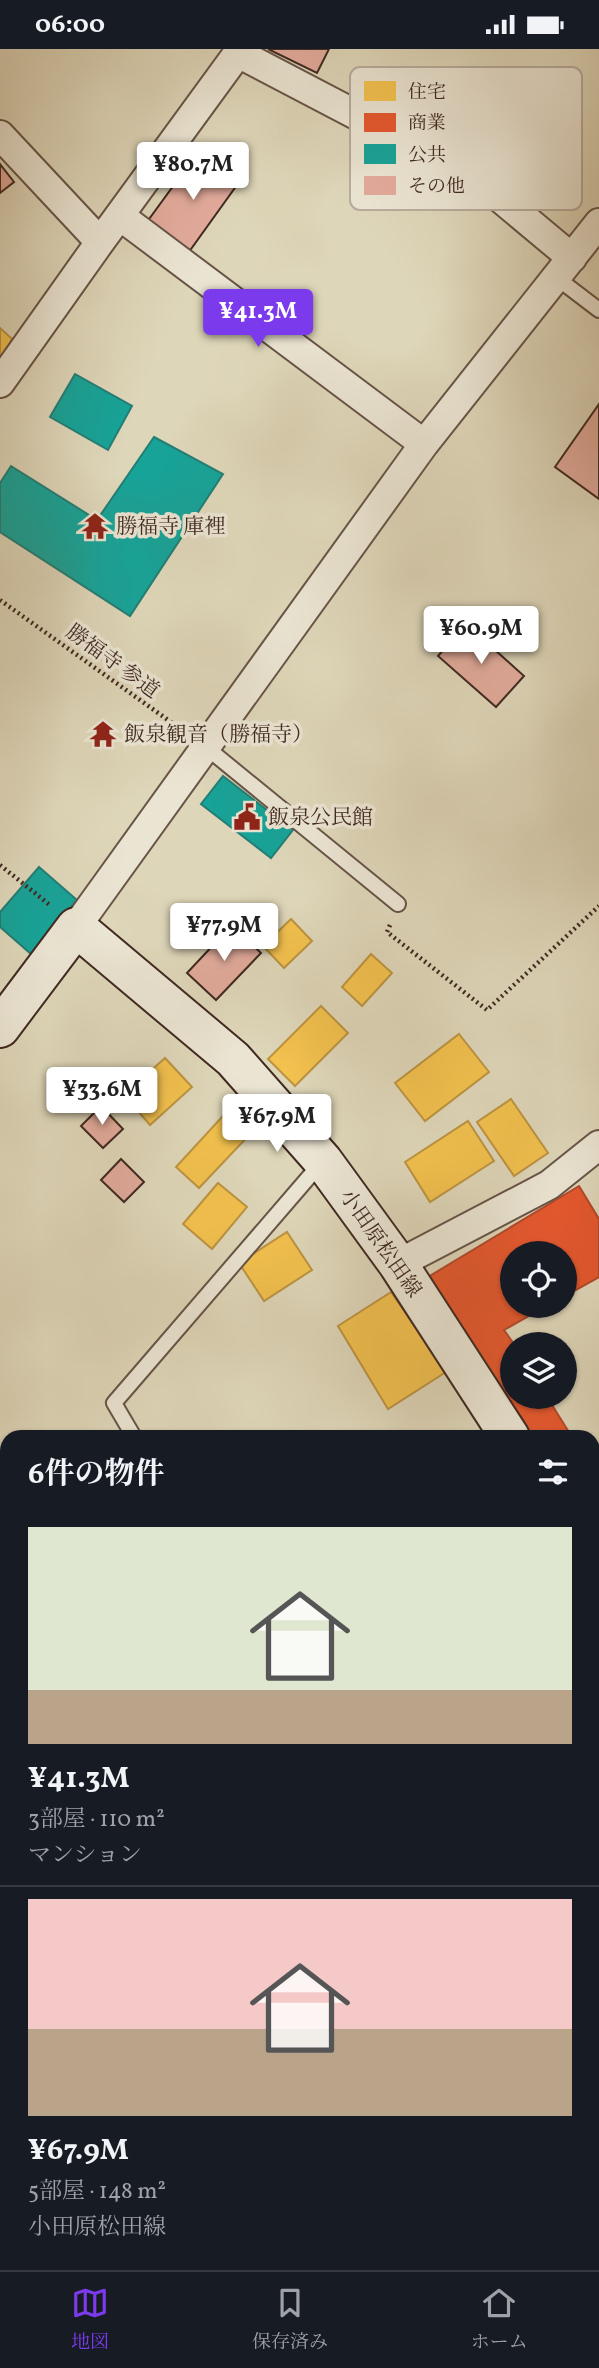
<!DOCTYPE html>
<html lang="ja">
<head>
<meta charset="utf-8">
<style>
	body { margin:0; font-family:Vollkorn,"Noto Serif JP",serif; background:#242831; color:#f1f3f6; height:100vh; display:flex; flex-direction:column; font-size:26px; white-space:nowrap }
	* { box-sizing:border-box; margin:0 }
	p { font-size:23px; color:#9ea1a6 }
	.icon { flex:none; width:38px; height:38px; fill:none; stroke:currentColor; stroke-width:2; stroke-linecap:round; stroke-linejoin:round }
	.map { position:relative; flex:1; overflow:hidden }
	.panel { position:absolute; left:0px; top:1381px; width:600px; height:842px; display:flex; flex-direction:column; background:#171b24; border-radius:21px 21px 0 0; box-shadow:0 2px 5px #0004 }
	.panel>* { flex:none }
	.fabs { position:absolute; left:500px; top:1192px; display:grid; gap:14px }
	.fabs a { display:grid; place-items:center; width:77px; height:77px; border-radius:50%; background:#171b24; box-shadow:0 2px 5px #0004; font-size:35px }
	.price { position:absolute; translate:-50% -60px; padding:0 16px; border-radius:7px; background:#fff; color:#222; font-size:23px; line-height:46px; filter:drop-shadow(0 2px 4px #0008) }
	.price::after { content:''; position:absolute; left:50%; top:42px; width:21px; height:16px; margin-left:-10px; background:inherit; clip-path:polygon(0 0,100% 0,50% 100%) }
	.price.current { background:#7c3aed; color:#fff }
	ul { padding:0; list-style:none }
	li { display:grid; align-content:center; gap:14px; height:371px; padding:0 28px }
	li+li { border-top:2px solid #363941 }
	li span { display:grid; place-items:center; height:217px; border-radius:0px; color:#555 }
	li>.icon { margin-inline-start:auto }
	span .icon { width:126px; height:126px; fill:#fffc; stroke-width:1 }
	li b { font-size:30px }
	h2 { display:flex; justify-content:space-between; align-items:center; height:84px; padding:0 28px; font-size:30px }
	.status { display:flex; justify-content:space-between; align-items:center; height:49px; padding:0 35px; background:#171b24; direction:ltr }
	.status svg { height:19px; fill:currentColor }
	.dock { display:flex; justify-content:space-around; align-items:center; height:98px; border-top:2px solid #363941; background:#171b24; font-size:19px; color:#9ea1a6 }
	.dock a { display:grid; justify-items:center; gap:4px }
	.dock .current { color:#7c3aed }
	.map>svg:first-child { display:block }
	.water { fill:#94baa9; stroke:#728073; stroke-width:2 }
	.homes { fill:#f2c14e; stroke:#bc9340; stroke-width:2 }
	.shops { fill:#e4572e; stroke:#b2492a; stroke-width:2 }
	.public { fill:#17a398; stroke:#237e74; stroke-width:2 }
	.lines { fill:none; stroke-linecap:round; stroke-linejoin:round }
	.stream { stroke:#728073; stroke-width:10 }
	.building { fill:#e1aa9b; stroke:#3f2921; stroke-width:2 }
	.lane-casing { stroke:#675447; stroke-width:18 }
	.street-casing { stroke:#675447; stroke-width:32 }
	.secondary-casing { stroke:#3f2921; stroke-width:42 }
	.path { stroke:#3f2921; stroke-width:4.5; stroke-dasharray:2 3.5; stroke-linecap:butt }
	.lane { stroke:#eae4d2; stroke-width:14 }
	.street { stroke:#eae4d2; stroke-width:28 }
	.secondary { stroke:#eae4d2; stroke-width:38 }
	.labels { text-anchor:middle; stroke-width:7; stroke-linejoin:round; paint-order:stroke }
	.poi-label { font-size:21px; fill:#3f2921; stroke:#eae4d2; text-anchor:start }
	.street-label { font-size:21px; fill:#3f2921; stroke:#eae4d2 }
	.key { fill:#eae4d2; stroke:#b7ac9d; stroke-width:2 }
	.key-label { font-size:19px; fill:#3f2921 }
</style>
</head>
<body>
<div class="status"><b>06:00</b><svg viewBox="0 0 49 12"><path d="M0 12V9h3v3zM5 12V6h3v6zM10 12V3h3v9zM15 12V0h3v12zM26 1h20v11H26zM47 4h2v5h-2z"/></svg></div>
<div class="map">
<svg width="599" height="2221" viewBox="0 0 599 2221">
	<rect width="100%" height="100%" fill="#ded6b9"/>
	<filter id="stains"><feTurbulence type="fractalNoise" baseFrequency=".00286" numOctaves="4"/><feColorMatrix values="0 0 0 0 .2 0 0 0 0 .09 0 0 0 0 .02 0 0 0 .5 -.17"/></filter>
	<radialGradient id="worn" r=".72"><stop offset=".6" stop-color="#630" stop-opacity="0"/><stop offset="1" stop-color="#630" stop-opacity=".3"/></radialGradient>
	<!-- water -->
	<path class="water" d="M 0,2127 L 7,2130 L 7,2216 L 221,2216 L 233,2221 L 16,2221 L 0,2215 Z"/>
	<!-- homes -->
	<path class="homes" d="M 0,279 L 12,290 L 9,296 L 13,301 L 0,318 Z
		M 291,870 L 312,892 L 284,919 L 263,897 Z
		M 371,905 L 392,924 L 362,957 L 342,938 Z
		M 321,957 L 348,984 L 295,1037 L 268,1010 Z
		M 459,985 L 489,1023 L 425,1072 L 395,1034 Z
		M 165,1009 L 192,1038 L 150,1076 L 124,1046 Z
		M 245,1043 L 269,1065 L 199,1139 L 176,1118 Z
		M 511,1050 L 548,1104 L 514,1127 L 477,1073 Z
		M 468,1072 L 494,1112 L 430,1153 L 405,1113 Z
		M 218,1134 L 247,1158 L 212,1200 L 183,1175 Z
		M 287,1183 L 312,1221 L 264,1252 L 239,1214 Z
		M 391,1243 L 446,1323 L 388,1360 L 338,1277 Z"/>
	<!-- shops -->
	<path class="shops" d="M 579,1137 L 599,1170 L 599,1228 L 565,1247 L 565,1204 L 513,1204 L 513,1256 L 548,1256 L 504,1281 L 514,1295 L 513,1348 L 547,1348 L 572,1388 L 526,1388 L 423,1231 Z"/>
	<!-- public -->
	<path class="public" d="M 75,325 L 132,357 L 108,401 L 50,368 Z
		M 154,388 L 223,425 L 130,567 L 0,483 L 0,434 L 11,417 L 97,471 Z
		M 223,727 L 293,781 L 271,809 L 201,755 Z
		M 39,818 L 77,851 L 31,905 L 0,878 L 0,863 Z"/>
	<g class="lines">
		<!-- stream -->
		<path class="stream" d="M 0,1665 L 7,1666
			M 593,1935 L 599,1936"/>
	</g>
	<!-- building -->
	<path class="building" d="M 268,0 L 329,0 L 317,24 Z
		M 201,99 L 242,129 L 186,207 L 144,177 Z
		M 0,115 L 14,133 L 0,144 Z
		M 599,355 L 599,450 L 555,418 Z
		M 466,575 L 524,627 L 496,658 L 438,607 Z
		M 232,876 L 261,904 L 216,951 L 187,924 Z
		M 101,1057 L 123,1080 L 103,1099 L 81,1077 Z
		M 121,1110 L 144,1133 L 124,1153 L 101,1131 Z
		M 599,1589 L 599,1631 L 593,1634 L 593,1591 Z"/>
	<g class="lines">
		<defs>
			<path id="lane" d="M 557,229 L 599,261
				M 207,699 L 398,855
				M 134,1388 L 114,1354 L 321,1114"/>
			<path id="street" d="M 0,86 L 100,193 L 238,4 L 475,128 L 572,209
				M 120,167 L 424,395
				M 0,334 L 100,193
				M 76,878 L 424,395 L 599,174
				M 398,1215 L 549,1136 L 599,1096
				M 0,1575 L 7,1578
				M 593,1728 L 599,1729
				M 0,1800 L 7,1800
				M 593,1800 L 599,1801"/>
			<path id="secondary" d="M 0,979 L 76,878 L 233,1010 L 323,1112 L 398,1215 L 510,1388
				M 593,1513 L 599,1521"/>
		</defs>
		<!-- lane casing -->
		<use href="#lane" class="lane-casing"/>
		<!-- street casing -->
		<use href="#street" class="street-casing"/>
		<!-- secondary casing -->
		<use href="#secondary" class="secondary-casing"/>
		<!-- path -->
		<path class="path" d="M 0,551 L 182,681
			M 0,816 L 51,857
			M 390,876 L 387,883 L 487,961 L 599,857"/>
		<!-- lane -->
		<use href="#lane" class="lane"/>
		<!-- street -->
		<use href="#street" class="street"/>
		<!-- secondary -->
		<use href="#secondary" class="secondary"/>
	</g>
	<!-- icons -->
	<defs>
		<symbol id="temple-bare" viewBox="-9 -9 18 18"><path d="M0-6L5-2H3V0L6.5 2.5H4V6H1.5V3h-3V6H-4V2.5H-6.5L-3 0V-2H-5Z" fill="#8f2418" stroke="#eae4d2" stroke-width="2.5" paint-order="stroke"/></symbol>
		<symbol id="civic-bare" viewBox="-9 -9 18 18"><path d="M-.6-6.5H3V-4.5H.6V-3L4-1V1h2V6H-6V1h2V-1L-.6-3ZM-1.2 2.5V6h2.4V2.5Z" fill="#8f2418" stroke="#eae4d2" stroke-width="2.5" paint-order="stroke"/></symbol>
	</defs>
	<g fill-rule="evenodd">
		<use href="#temple-bare" x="76" y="458" width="38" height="38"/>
		<use href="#temple-bare" x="84" y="666" width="38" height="38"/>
		<use href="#civic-bare" x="228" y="749" width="38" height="38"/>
	</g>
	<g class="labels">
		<!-- poi labels -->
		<g class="poi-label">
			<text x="116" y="484">勝福寺 庫裡</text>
			<text x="124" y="692">飯泉観音（勝福寺）</text>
			<text x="268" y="775">飯泉公民館</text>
		</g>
		<!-- street labels -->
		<g class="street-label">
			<text transform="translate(113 612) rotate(36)" y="7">勝福寺 参道</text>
			<text transform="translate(381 1194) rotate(55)" y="7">小田原松田線</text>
		</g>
	</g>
	<!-- legend -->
	<rect x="350" y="18" width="232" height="143" rx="10" class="key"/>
	<rect x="364" y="32" width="32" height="20" fill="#f2c14e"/>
	<rect x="364" y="64" width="32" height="19" fill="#e4572e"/>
	<rect x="364" y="95" width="32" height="20" fill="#17a398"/>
	<rect x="364" y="127" width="32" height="19" fill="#e1aa9b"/>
	<g class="key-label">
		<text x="408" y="49">住宅</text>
		<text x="408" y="80">商業</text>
		<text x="408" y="112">公共</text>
		<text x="408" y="143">その他</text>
	</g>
	<rect width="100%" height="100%" filter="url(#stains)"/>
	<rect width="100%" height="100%" fill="url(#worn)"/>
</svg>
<div class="fabs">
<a><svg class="icon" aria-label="locate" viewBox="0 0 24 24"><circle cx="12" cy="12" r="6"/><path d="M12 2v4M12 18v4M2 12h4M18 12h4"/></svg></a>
<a><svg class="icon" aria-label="layers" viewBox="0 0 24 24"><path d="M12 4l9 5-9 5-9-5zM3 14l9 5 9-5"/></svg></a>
</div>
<b class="price" style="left:193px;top:153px">¥80.7M</b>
<b class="price current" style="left:258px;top:300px">¥41.3M</b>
<b class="price" style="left:481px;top:617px">¥60.9M</b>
<b class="price" style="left:224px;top:914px">¥77.9M</b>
<b class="price" style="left:102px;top:1078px">¥33.6M</b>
<b class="price" style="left:277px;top:1105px">¥67.9M</b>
<section class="panel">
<h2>6件の物件<svg class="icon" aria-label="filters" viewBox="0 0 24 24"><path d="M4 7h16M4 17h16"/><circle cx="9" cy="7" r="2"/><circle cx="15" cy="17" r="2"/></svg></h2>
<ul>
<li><span style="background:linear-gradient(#dfe7d0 75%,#b9a48a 0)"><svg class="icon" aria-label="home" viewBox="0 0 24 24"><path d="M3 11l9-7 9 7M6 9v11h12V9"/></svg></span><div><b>¥41.3M</b><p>3部屋 · 110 m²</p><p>マンション</p></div></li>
<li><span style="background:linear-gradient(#f6c9c9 60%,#b9a48a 0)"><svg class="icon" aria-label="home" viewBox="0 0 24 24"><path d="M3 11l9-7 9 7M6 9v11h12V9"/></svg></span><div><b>¥67.9M</b><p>5部屋 · 148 m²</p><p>小田原松田線</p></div></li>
</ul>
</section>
</div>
<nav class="dock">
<a class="current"><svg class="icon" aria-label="map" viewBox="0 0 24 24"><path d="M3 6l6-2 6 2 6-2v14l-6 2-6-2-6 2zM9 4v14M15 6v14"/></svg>地図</a>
<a><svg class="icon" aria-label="saved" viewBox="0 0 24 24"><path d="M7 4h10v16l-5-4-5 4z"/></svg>保存済み</a>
<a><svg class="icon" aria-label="home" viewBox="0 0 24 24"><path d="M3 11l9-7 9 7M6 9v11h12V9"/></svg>ホーム</a>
</nav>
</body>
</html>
